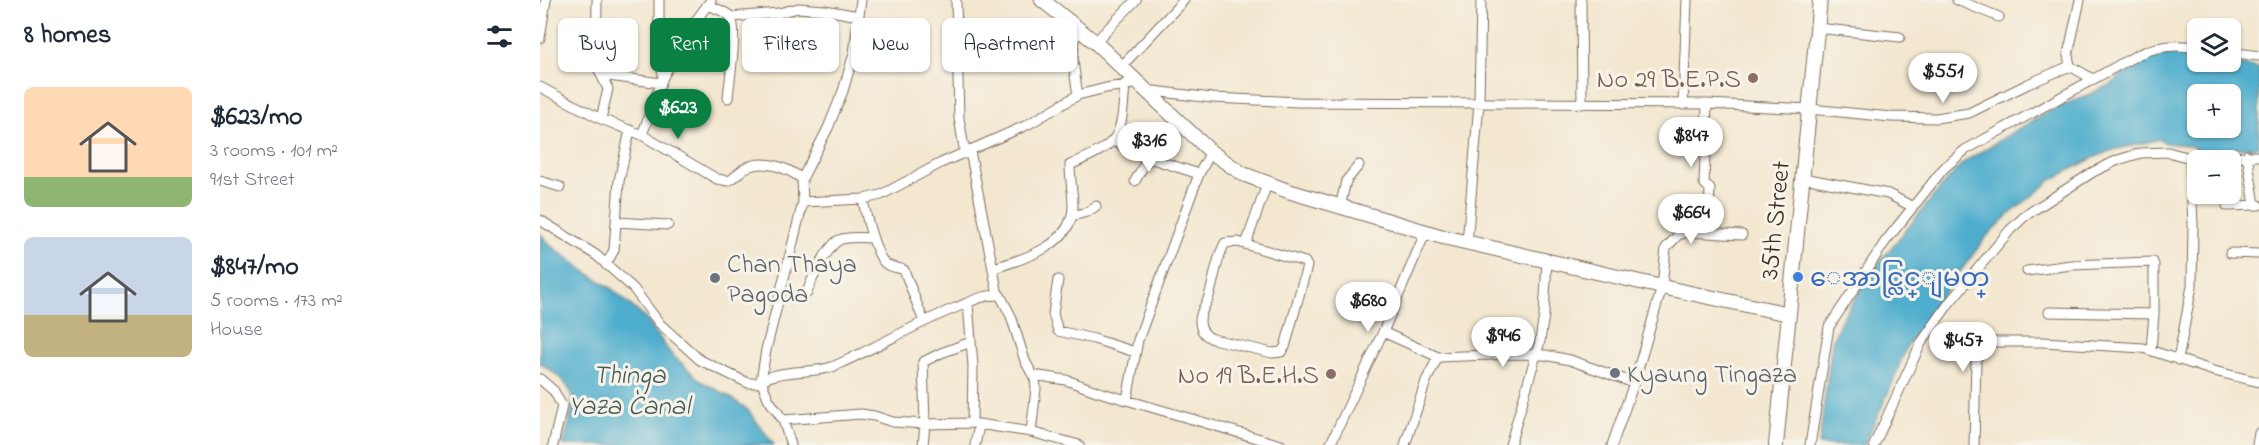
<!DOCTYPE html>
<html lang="en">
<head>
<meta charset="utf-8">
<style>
	body { margin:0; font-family:"Indie Flower","Noto Sans Myanmar",sans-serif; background:#f6f6f7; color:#1f2937; height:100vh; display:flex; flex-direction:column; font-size:22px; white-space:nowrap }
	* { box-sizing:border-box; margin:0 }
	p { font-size:20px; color:#747a83 }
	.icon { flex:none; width:33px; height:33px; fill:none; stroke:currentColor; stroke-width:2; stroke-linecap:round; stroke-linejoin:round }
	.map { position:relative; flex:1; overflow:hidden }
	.panel { display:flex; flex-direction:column; background:#fff; width:540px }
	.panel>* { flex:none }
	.guide { position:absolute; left:18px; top:18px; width:570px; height:54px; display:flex; gap:12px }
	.fabs { position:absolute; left:1647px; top:18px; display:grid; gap:12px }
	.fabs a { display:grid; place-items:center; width:54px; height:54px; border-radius:9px; background:#fff; box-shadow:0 2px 4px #0004; font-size:30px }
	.price { position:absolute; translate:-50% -51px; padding:0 14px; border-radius:21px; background:#fff; color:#222; font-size:20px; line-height:39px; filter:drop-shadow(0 2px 3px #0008) }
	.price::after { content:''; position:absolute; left:50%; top:36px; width:18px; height:14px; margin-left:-9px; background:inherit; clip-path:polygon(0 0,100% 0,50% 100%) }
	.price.on { background:#0b8043; color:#fff }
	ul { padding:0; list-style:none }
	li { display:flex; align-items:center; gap:18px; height:150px; padding:0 24px }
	li span { display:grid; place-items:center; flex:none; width:168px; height:120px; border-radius:9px; color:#555 }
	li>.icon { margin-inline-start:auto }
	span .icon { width:72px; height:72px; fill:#fffc; stroke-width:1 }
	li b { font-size:26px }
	h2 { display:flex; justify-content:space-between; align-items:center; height:72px; padding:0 24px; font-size:26px }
	.pill { padding:0 21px; border-radius:9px; background:#fff; box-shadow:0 2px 4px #0004; font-size:21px; line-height:54px }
	.pill.on { background:#0b8043; color:#fff }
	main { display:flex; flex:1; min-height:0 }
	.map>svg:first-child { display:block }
	.water { fill:#4faecd; stroke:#456c76; stroke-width:1.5; fill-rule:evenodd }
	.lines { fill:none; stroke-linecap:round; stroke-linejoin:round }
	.street-casing { stroke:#7b6c5c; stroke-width:11 }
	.secondary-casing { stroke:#7b6c5c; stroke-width:16 }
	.street { stroke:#fff; stroke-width:9 }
	.secondary { stroke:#fff; stroke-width:14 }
	.education-dot { fill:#8d6e63; stroke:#f7f3e8; stroke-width:2 }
	.shop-dot { fill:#3f7fe0; stroke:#f7f3e8; stroke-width:2 }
	.worship-dot { fill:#6b7280; stroke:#f7f3e8; stroke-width:2 }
	.labels { text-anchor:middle; stroke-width:6; stroke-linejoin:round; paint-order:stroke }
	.education-label { font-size:26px; fill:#785e54; stroke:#f7f3e8; text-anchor:end }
	.street-label { font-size:26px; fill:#3b2a1e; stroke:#f7f3e8 }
	.worship-label { font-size:26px; fill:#5b616d; stroke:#f7f3e8; text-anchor:start }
	.shop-label { font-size:26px; fill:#366cbe; stroke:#f7f3e8; text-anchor:start }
	.water-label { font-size:27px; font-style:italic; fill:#42585b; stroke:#f7f3e8 }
</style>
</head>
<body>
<main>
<section class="panel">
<h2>8 homes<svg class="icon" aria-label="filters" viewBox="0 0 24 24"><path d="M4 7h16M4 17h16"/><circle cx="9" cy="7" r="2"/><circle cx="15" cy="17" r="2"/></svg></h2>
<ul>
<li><span style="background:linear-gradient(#ffd9b3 75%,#8fb573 0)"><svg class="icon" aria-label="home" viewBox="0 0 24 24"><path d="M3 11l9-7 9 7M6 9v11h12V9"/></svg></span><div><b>$623/mo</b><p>3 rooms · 101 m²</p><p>91st Street</p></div></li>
<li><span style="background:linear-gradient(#c9d6e8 65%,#c2b280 0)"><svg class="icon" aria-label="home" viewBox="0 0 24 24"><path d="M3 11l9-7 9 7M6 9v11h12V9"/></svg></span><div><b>$847/mo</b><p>5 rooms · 173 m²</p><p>House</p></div></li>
</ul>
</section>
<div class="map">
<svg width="1719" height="445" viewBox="0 0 1719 445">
	<rect width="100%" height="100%" fill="#f7f3e8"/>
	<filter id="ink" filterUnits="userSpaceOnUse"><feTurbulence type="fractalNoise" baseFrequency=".0167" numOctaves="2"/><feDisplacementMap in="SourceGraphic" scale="12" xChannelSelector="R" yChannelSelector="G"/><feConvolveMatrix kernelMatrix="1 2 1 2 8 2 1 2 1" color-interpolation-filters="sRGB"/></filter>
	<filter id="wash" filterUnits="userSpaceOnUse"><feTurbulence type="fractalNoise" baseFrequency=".008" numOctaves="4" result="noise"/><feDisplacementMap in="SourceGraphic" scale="24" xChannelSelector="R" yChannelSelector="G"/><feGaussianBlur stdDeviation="1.35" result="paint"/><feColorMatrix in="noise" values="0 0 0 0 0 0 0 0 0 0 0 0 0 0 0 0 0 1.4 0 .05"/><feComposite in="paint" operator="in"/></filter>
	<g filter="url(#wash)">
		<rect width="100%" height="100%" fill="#f3e7d0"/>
		<!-- water -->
		<path class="water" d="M 1632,50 L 1646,50 L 1657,53 L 1658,62 L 1688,62 L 1719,68 L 1719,147 L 1660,150 L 1648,145 L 1625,143 L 1620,139 L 1573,150 L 1555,157 L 1513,179 L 1471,213 L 1446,237 L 1386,317 L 1366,348 L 1350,389 L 1324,445 L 1279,445 L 1292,342 L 1301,320 L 1335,268 L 1402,186 L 1424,162 L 1478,129 L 1512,110 L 1571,85 L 1579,77 L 1615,54 ZM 1658,94 L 1690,94 L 1690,128 L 1658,128 Z
			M 0,233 L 10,245 L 49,274 L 71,288 L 106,319 L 131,354 L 151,372 L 162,382 L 188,396 L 208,410 L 234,445 L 23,445 C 35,400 43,391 0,363 Z"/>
	</g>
	<g filter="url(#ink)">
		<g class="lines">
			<defs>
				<path id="street" d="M 57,0 L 56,64 L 68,89 L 61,119
					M 119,0 L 119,34 L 123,77
					M 321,0 L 314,53 L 303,91 L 288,128 L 262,179 L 263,202 L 226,350 L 221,381 C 239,369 270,374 292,367 C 334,349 373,325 415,308 C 430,302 444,294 460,295 L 471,316 L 485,361 L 495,379 L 496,389 L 491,432
					M 416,0 L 419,118 L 425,154
					M 1041,0 L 1042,104
					M 1417,0 L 1459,17
					M 168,5 C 174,8 185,11 190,16 C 199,26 189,83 188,98
					M 191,17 L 239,13 L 258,8 L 285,10 L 319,16
					M 1277,28 L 1360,37
					M 0,38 L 6,0
					M 555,42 L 596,0
					M 1690,52 L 1719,56
					M 1530,66 L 1528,55 L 1540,0
					M 1530,66 L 1551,78
					M 581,67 L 644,0
					M 61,75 L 121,83
					M 0,87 L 61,119 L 102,135 L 177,179 L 188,181 C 196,178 200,170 207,167 C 225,159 248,168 262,179
					M 605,90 L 672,98 L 758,102 L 1167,104 L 1270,109 L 1351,117 L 1396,118 L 1429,113 L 1488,84 L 1530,66
					M 538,95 C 535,75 528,46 539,28
					M 1143,105 L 1147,0
					M 102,135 L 123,77 L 149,30 L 171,0
					M 573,141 L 603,156 L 659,174
					M 430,151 L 458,295
					M 1707,155 L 1715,205
					M 1263,178 L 1348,194 L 1373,207
					M 0,181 L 20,187
					M 595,181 L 608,158
					M 323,199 C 325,212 336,258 346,264 C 351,268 359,267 364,270 L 384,322
					M 263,202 L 323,199 L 341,195 L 401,163 L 487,125 L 538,95 L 566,88 L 599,83
					M 1687,206 L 1719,205
					M 800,207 L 806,181 L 819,165
					M 532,216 L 547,212 L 556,206
					M 0,220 L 56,255 L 93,288 L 120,324 L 160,360 L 208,383 L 216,383 L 221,381 L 229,400 L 243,420 L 251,445
					M 76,222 L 128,225
					M 1148,232 L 1160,217 L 1169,211 L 1170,189 L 1164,183 L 1167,104
					M 698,242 L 765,262 L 767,266 L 745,347 L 741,352 L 732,353 L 673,339 C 665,336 660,331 660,321 C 660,312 665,306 668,299 C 675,280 675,261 685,243 Z
					M 927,243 L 939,103 L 941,0
					M 706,244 L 727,184
					M 1690,253 L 1719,254
					M 66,265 L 74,250 L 79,181 L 90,130
					M 454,268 C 483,259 532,246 533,207 C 533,193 530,179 530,165 C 581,142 581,141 585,84
					M 1487,271 L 1531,265 L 1613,262 L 1614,265 L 1614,314 L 1611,349
					M 518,280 L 513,314 L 518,331 L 554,339 L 595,352
					M 267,293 C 271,280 287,247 299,240 C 309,236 323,238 333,238
					M 428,303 L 433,366 L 432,423
					M 1509,312 L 1614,314
					M 843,332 L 898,357 L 974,354 L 1005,355 L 1030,360 L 1094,383
					M 1638,360 L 1652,286 L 1653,225 L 1650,158
					M 493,375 L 526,380 L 559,392 L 741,445
					M 0,379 L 14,391 L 22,406 L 13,445
					M 587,400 L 598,340 L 659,174 L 671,152
					M 243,420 L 321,414 L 334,416 L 353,422 L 385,424 L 432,423 L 491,432 L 539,445
					M 383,445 L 385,424 L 383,362 L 401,353 L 431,342
					M 435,445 L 439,425
					M 790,445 L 843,332 L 886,231
					M 865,445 L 886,381 L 898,357
					M 970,445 L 1000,341 L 1004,315 L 1007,261
					M 1072,445 L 1094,383 L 1122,287 L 1126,248 L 1138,235 L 1148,232 L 1202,235
					M 1270,445 L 1289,327 L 1345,242 L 1404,168 L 1425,150 L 1599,54 C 1617,46 1638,44 1658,48
					M 1334,445 L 1381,343 L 1410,302 L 1470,230 L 1486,215 L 1553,172 L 1578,160 L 1601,153 L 1628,152 L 1650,158 L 1719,156
					M 1434,445 L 1436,360 L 1439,353 L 1449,342 L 1503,342 L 1603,348 L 1674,371 L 1719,382
					M 1717,445 L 1719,433"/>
				<path id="secondary" d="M 502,0 L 555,42 L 671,152 L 703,174 L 748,191 L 903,237 L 1122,287 L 1249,314
					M 1236,445 L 1280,0"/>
			</defs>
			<!-- street casing -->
			<use href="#street" class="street-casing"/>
			<!-- secondary casing -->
			<use href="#secondary" class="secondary-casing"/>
			<!-- street -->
			<use href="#street" class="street"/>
			<!-- secondary -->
			<use href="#secondary" class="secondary"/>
		</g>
	</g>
	<!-- markers -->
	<g class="education-dot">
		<circle cx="1213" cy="78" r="6"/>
		<circle cx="791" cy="374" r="6"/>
	</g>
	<circle class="shop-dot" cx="1258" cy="277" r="6"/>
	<g class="worship-dot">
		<circle cx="175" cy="278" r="6"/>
		<circle cx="1075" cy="373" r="6"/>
	</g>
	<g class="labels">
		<!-- education labels -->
		<g class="education-label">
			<text x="1201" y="87">No 29 B.E.P.S</text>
			<text x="779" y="383">No 19 B.E.H.S</text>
		</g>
		<!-- street labels -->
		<g class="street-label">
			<text transform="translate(1234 220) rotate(-84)" y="9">35th Street</text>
		</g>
		<!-- worship labels -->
		<g class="worship-label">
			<text x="187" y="272">Chan Thaya<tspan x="187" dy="30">Pagoda</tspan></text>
			<text x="1087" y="382">Kyaung Tingaza</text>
		</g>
		<!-- shop labels -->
		<g class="shop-label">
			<text x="1270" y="286">ေအာင္လြင္ျမတ္</text>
		</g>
		<!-- water labels -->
		<g class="water-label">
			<text x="89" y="383">Thinga<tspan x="89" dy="31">Yaza Canal</tspan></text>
		</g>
	</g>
</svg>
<div class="fabs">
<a><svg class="icon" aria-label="layers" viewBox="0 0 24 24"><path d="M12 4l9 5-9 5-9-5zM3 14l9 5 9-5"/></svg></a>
<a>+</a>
<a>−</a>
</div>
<b class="price" style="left:1403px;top:104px">$551</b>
<b class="price on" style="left:138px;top:140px">$623</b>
<b class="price" style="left:1151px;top:168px">$847</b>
<b class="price" style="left:609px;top:173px">$316</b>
<b class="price" style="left:1151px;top:245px">$664</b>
<b class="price" style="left:828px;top:333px">$680</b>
<b class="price" style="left:963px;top:368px">$946</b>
<b class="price" style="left:1423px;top:373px">$457</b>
<div class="guide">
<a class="pill">Buy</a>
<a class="pill on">Rent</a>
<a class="pill">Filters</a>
<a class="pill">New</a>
<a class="pill">Apartment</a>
</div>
</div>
</main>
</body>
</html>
